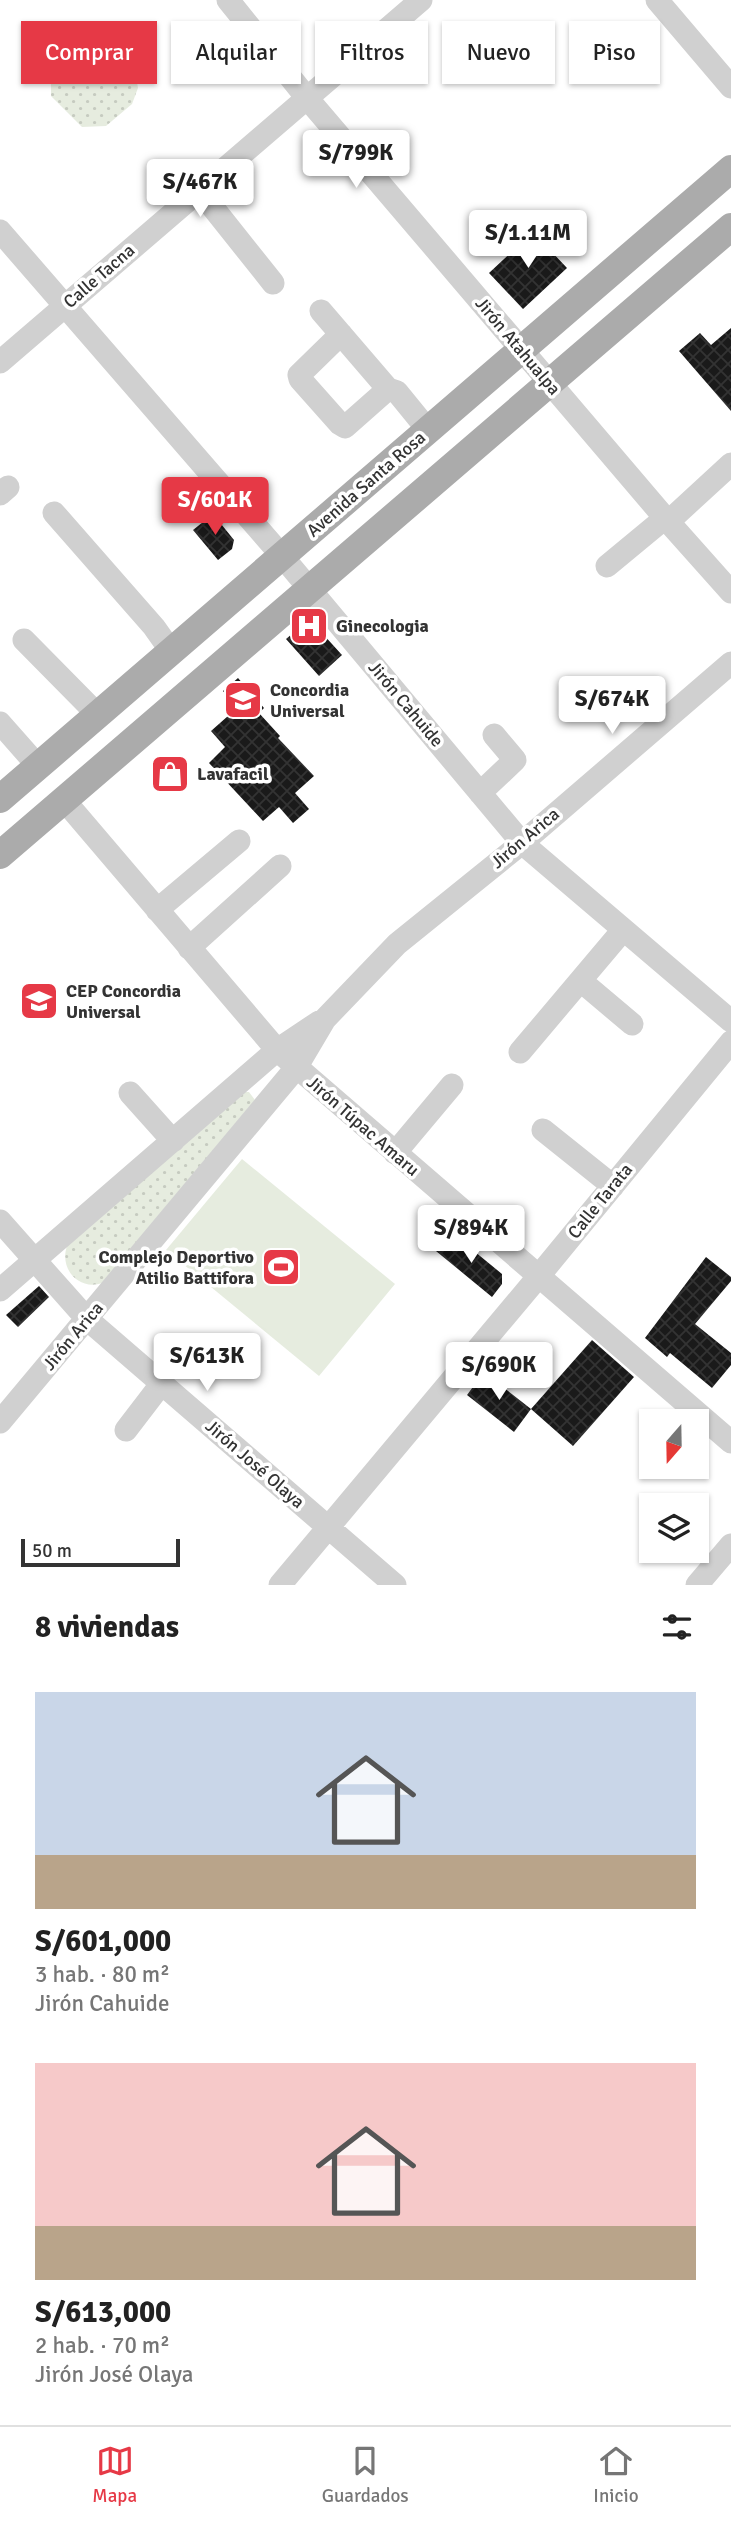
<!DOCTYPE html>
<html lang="es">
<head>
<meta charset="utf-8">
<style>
	body { margin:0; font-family:Signika,sans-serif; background:#f6f6f6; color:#222; height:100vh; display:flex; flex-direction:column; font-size:26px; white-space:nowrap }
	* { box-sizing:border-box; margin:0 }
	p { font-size:23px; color:#767676 }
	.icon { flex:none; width:38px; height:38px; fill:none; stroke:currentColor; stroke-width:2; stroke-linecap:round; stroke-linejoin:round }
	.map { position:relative; height:1585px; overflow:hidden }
	.panel { display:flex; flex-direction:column; background:#fff; flex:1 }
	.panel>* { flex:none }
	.top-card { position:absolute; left:21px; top:21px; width:690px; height:63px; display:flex; gap:14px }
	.needle { width:46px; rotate:200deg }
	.buttons { position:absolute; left:639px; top:1409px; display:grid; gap:14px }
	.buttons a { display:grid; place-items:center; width:70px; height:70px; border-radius:0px; background:#fff; box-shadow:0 2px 5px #0004; font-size:35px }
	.scale { position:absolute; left:21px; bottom:18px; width:159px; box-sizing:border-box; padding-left:7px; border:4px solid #333; border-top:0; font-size:19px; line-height:24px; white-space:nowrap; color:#333; -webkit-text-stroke:5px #fff; paint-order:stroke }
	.price { position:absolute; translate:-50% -60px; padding:0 16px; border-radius:7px; background:#fff; color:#222; font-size:23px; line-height:46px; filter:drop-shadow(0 2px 4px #0008) }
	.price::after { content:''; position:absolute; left:50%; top:42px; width:21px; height:16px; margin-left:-10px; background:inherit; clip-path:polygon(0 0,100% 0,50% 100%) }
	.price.selected { background:#e63946; color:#fff }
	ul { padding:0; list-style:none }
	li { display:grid; align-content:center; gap:14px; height:371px; padding:0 35px }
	li span { display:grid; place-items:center; height:217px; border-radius:0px; color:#555 }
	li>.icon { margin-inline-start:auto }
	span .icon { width:126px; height:126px; fill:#fffc; stroke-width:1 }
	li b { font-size:30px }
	h2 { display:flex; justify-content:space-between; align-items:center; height:84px; padding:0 35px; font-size:30px }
	.pill { padding:0 24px; border-radius:0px; background:#fff; box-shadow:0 2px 5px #0004; font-size:24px; line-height:63px }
	.pill.selected { background:#e63946; color:#fff }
	.tabs { display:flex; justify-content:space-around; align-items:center; height:98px; border-top:2px solid #e0e0e0; background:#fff; font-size:19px; color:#767676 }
	.tabs a { display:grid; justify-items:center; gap:4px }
	.tabs .selected { color:#e63946 }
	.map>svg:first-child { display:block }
	.park { fill:url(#park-dots) }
	.garden { fill:#e6ecdf }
	.building { fill:url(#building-cross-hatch) }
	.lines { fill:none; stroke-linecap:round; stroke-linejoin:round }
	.minor { stroke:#d0d0d0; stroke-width:23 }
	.major { stroke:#ababab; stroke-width:28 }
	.labels { text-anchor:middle; stroke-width:7; stroke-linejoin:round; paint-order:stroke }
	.street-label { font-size:18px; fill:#333; stroke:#fff }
	.poi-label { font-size:18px; font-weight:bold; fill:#333; stroke:#fff; text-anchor:start }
</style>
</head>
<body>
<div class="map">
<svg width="731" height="1585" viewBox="0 0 731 1585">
	<defs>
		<pattern id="park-dots" width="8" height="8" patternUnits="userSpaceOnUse" patternTransform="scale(1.75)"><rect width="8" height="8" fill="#e6ecdf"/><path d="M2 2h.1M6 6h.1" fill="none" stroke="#c6cbc0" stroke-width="1.8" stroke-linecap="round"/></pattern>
		<pattern id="building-cross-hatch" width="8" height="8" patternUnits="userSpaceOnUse" patternTransform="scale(1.75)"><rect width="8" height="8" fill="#1a1a1a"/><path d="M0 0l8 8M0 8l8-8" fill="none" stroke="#333"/></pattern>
	</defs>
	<rect width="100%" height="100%" fill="#fff"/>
	<!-- park -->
	<path class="park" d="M 88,45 L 109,47 L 136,77 L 138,88 L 132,104 L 106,126 L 82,127 L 51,96 L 51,74 Z
		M 245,1092 L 249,1092 L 255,1100 L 102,1283 C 79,1291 59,1269 67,1246 Z"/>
	<!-- garden -->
	<path class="garden" d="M 242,1159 L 395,1284 L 319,1376 L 166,1250 Z"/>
	<!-- building -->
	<path class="building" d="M 533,232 L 567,268 L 523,309 L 489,273 Z
		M 731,328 L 731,411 L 679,351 L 700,333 L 711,345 Z
		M 213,514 L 234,540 L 232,549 L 218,560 L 193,530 Z
		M 312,622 L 342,655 L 319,676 L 286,639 L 305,623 Z
		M 238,678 L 264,708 L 259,713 L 280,736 L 278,738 L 314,776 L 295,793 L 309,809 L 293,823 L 279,807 L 263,821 L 209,763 L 225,747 L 211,731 L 237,708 L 223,691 Z
		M 452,1233 L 502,1274 L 502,1284 L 492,1297 L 436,1251 Z
		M 706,1257 L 731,1277 L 731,1281 L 695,1324 L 731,1353 L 731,1365 L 712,1388 L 670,1353 L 667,1357 L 645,1338 Z
		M 39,1286 L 49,1297 L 18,1327 L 6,1315 Z
		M 592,1340 L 634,1377 L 573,1446 L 531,1409 Z
		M 484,1372 L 531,1409 L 514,1432 L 467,1395 Z"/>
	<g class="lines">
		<!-- minor -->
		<path class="minor" d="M 228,0 L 307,98 L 665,518 L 731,592
			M 657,0 L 731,87
			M 199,190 L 273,283
			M 0,231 L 282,556 L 522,843 L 731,1021
			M 321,311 L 388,389
			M 341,334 L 299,375 L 300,379 L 340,424 L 345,427 L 388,389 L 397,392 L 428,430
			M 0,362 L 421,0
			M 0,494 L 8,487
			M 54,513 L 154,627 L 171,651
			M 668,522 L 731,464
			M 607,566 L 665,518
			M 24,640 L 98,715
			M 0,723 L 38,766
			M 480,793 L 515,760 L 494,735
			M 64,800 L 277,1050 L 731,1442
			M 157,910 L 239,841
			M 189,948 L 280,866
			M 581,981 L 632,1024
			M 520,1052 L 623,930
			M 130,1093 L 173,1141
			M 543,1130 L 613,1186
			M 395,1153 L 452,1085
			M 0,1221 L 87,1319 L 395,1585
			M 0,1290 L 277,1050 L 319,1022
			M 0,1422 L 296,1068 L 325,1019 L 397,944 L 522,843 L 731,663
			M 126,1430 L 162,1383
			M 280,1585 L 538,1277 L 731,1042
			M 697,1585 L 731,1545"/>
		<!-- major -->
		<path class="major" d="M 0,799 L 731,169
			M 0,855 L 731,227"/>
	</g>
	<!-- icons -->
	<defs>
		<symbol id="hospital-square" viewBox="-11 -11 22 22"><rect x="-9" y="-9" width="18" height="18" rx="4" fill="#e63946" stroke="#fff"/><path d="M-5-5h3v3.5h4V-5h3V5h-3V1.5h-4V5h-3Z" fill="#fff"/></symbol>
		<symbol id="school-square" viewBox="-11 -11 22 22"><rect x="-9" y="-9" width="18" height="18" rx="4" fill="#e63946" stroke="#fff"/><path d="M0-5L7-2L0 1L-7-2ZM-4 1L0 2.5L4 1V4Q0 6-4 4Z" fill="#fff"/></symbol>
		<symbol id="shop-square" viewBox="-11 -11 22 22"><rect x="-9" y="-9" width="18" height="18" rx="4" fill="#e63946" stroke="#fff"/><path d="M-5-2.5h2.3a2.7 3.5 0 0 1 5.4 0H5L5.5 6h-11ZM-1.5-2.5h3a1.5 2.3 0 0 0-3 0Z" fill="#fff"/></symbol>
		<symbol id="stadium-square" viewBox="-11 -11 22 22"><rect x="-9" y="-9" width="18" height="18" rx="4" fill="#e63946" stroke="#fff"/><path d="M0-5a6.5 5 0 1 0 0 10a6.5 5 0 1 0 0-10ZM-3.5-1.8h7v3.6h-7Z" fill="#fff"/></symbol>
	</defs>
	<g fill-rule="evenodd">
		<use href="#hospital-square" x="287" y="604" width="44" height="44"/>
		<use href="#school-square" x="221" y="678" width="44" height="44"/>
		<use href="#shop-square" x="148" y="752" width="44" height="44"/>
		<use href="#school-square" x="17" y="979" width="44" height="44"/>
		<use href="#stadium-square" x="259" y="1245" width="44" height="44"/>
	</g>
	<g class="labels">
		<!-- street labels -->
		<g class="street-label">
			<text transform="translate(99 276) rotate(-41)" y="6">Calle Tacna</text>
			<text transform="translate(518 346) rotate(50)" y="6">Jirón Atahualpa</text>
			<text transform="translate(366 484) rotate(-41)" y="6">Avenida Santa Rosa</text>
			<text transform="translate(406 704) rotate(50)" y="6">Jirón Cahuide</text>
			<text transform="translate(525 838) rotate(-40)" y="6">Jirón Arica</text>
			<text transform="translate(363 1126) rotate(41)" y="6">Jirón Túpac Amaru</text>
			<text transform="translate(600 1201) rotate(-51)" y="6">Calle Tarata</text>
			<text transform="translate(73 1336) rotate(-50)" y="6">Jirón Arica</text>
			<text transform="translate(255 1464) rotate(41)" y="6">Jirón José Olaya</text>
		</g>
		<!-- poi labels -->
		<g class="poi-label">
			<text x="336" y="632">Ginecologia</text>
			<text x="270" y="696">Concordia<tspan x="270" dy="21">Universal</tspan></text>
			<text x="197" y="780">Lavafacil</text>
			<text x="66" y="997">CEP Concordia<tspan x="66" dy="21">Universal</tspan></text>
			<text x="254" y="1263" text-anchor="end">Complejo Deportivo<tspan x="254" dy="21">Atilio Battifora</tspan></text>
		</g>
	</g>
</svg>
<div class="buttons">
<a><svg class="needle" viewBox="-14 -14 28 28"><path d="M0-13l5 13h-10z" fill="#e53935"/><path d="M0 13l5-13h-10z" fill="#767676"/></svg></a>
<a><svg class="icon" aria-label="layers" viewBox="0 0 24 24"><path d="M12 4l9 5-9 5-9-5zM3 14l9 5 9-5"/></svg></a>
</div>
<div class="scale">50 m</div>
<b class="price" style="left:356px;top:190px">S/799K</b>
<b class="price" style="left:200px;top:219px">S/467K</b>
<b class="price" style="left:528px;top:270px">S/1.11M</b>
<b class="price selected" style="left:215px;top:537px">S/601K</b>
<b class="price" style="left:612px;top:736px">S/674K</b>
<b class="price" style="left:471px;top:1265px">S/894K</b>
<b class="price" style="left:207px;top:1393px">S/613K</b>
<b class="price" style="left:499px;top:1402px">S/690K</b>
<div class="top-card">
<a class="pill selected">Comprar</a>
<a class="pill">Alquilar</a>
<a class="pill">Filtros</a>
<a class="pill">Nuevo</a>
<a class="pill">Piso</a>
</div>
</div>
<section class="panel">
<h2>8 viviendas<svg class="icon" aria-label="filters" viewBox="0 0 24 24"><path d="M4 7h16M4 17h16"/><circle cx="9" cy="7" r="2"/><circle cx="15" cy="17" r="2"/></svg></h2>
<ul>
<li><span style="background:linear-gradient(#c9d6e8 75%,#b9a48a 0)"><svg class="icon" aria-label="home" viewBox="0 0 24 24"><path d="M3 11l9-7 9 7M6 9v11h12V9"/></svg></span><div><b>S/601,000</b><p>3 hab. · 80 m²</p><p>Jirón Cahuide</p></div></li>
<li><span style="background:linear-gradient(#f6c9c9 75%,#b9a48a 0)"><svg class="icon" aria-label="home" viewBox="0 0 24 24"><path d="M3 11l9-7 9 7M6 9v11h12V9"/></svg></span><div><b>S/613,000</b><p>2 hab. · 70 m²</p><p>Jirón José Olaya</p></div></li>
</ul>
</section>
<nav class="tabs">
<a class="selected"><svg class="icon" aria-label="map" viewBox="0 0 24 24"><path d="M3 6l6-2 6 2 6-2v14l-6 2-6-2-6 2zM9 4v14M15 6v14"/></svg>Mapa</a>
<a><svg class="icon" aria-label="saved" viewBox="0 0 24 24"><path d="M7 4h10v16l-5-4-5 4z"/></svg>Guardados</a>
<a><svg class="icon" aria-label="home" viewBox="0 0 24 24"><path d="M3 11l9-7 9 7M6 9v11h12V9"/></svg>Inicio</a>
</nav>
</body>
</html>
